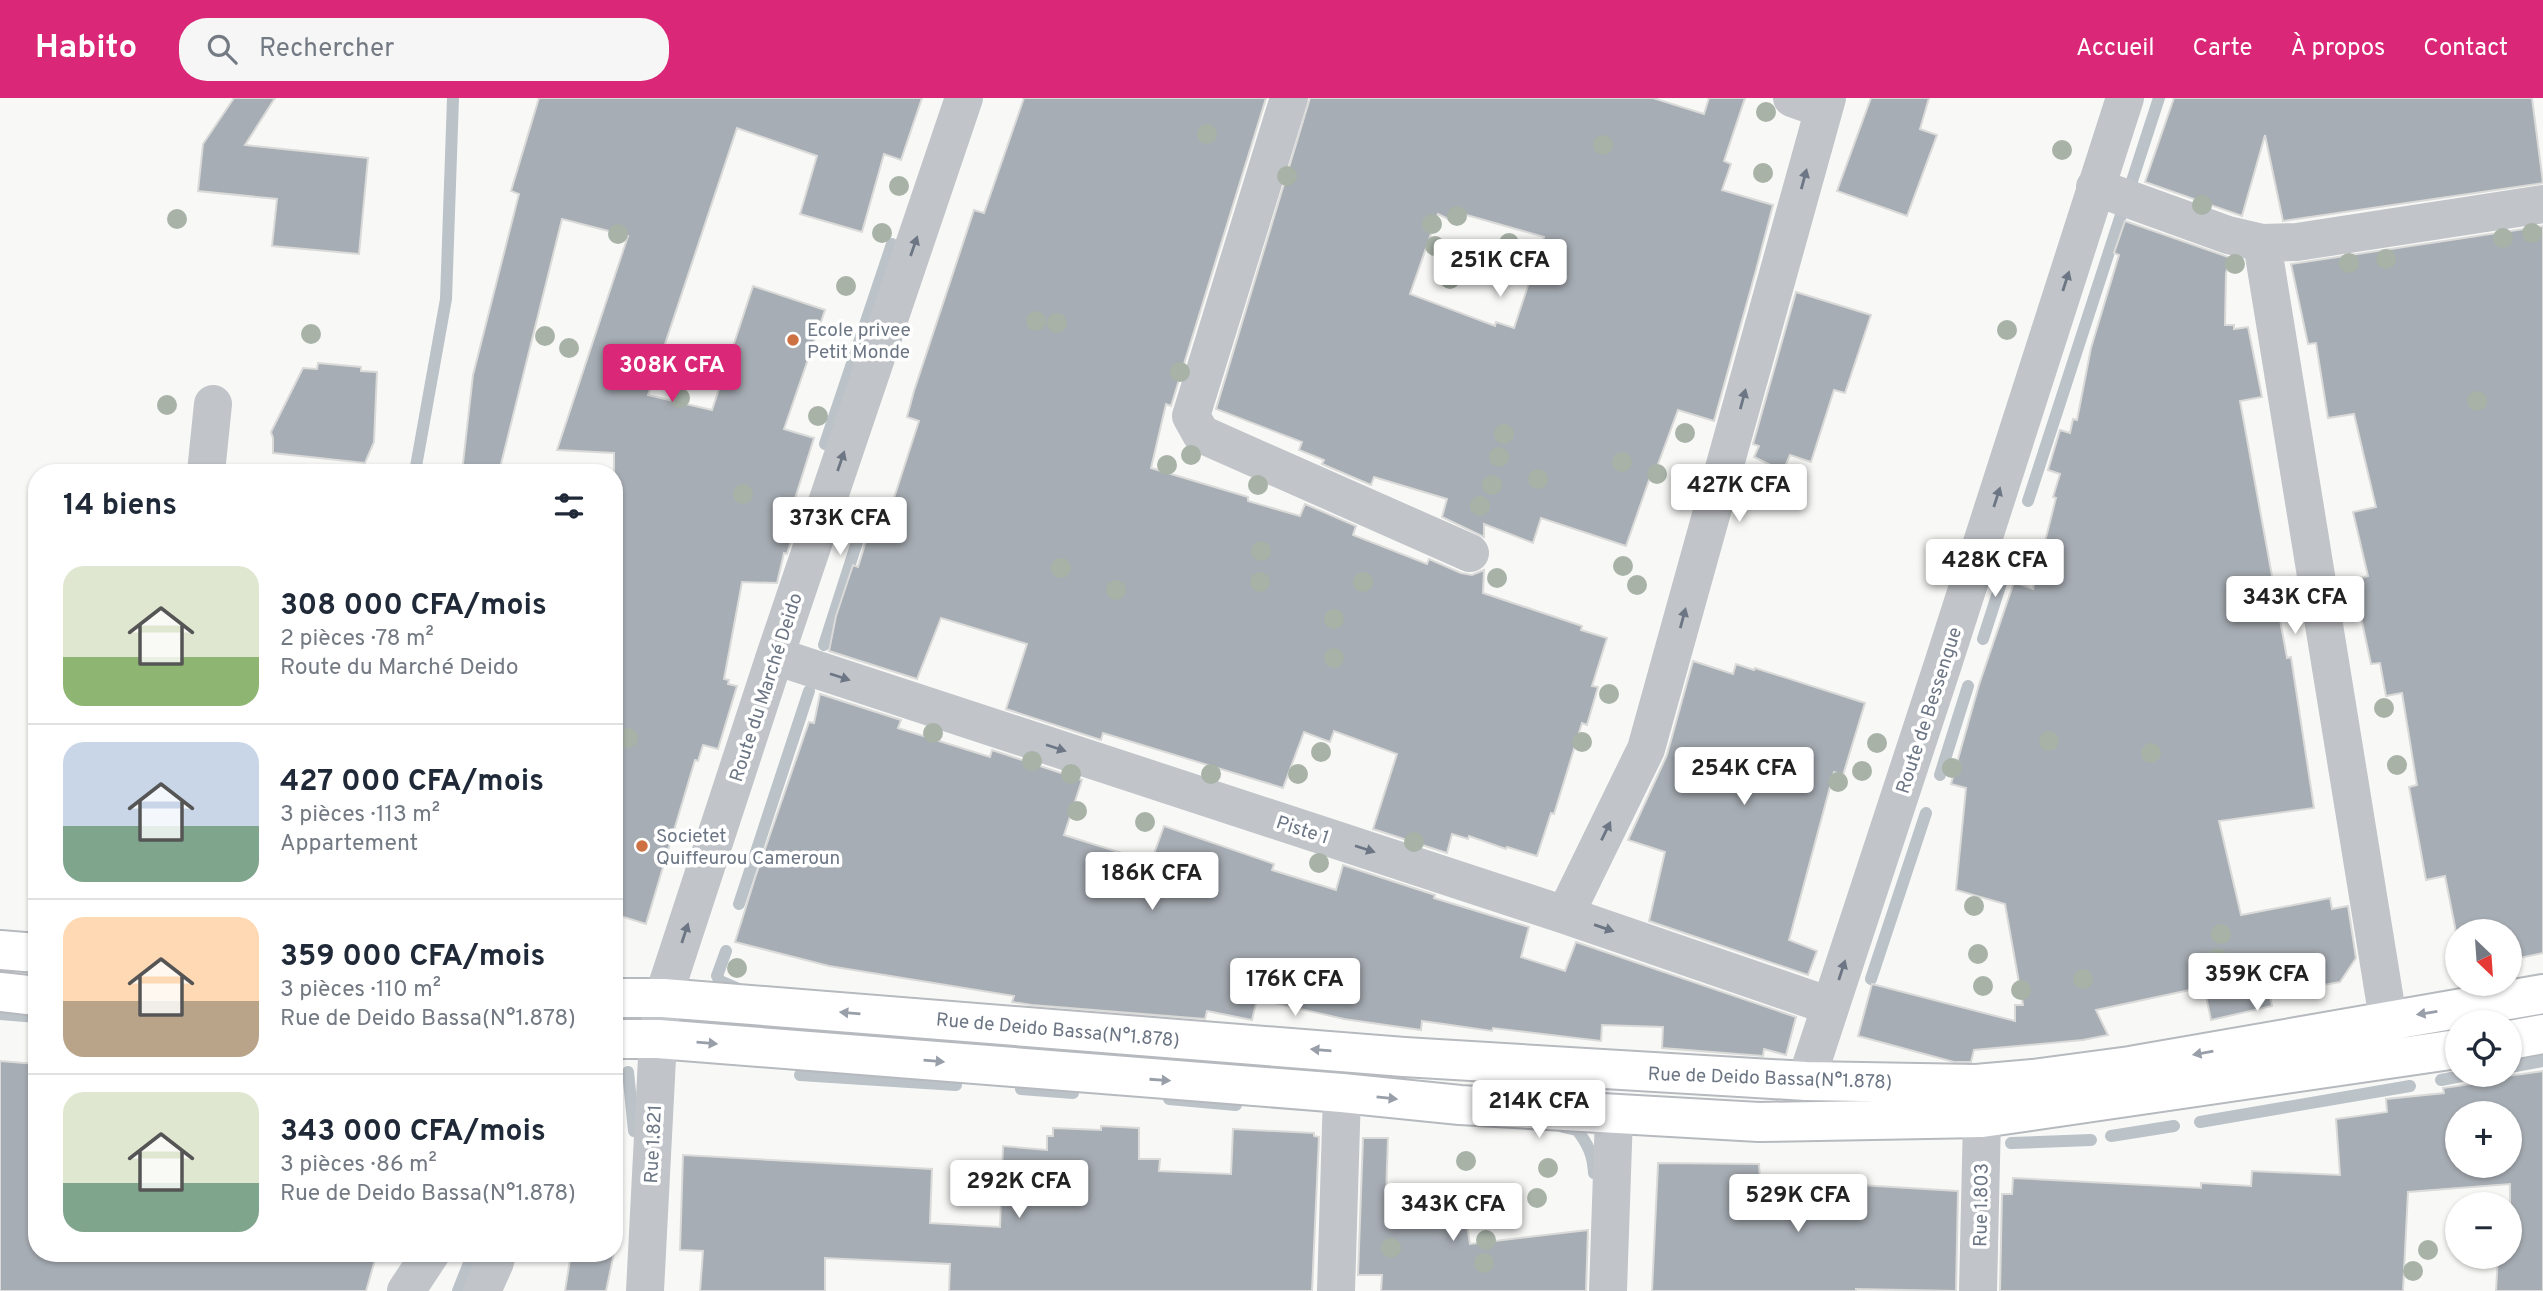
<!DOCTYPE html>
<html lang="fr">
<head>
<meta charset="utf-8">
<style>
	body { margin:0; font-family:Overpass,sans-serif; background:#f6f6f7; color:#1f2937; height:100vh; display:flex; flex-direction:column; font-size:26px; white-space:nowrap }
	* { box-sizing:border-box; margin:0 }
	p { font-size:23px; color:#747a83 }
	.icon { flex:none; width:38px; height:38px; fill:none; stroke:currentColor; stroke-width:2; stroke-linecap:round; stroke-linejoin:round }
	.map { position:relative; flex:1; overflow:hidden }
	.drawer { position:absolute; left:28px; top:366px; width:595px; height:798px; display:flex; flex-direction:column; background:#fff; border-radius:28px; box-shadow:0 2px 5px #0004 }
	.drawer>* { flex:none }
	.needle { width:46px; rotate:155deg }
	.fabs { position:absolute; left:2445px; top:821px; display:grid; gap:14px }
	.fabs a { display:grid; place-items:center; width:77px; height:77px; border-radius:50%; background:#fff; box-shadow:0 2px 5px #0004; font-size:35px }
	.price { position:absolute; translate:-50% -60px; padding:0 16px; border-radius:7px; background:#fff; color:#222; font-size:23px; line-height:46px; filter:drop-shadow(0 2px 4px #0008) }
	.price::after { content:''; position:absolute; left:50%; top:42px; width:21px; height:16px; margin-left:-10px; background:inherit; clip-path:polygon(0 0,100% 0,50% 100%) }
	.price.on { background:#db2777; color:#fff }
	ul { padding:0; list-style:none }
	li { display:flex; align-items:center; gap:21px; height:175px; padding:0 35px }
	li+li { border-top:2px solid #e0e1e3 }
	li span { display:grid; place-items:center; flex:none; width:196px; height:140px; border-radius:21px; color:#555 }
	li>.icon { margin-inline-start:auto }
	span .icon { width:84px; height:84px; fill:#fffc; stroke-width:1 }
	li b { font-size:30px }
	h2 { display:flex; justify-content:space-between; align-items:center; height:84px; padding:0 35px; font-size:30px }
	header { display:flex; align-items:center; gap:42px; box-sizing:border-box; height:98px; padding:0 35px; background:#db2777; color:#fff }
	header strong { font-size:33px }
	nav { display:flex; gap:38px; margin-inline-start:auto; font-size:24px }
	.search { width:490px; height:63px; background:#f6f6f7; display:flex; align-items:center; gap:18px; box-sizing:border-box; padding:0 24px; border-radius:28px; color:#747a83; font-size:26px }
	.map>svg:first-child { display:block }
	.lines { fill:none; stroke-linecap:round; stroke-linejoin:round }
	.stream { stroke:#bbc2c8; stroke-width:12 }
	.building { fill:#a7adb4; stroke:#dadad9; stroke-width:2; fill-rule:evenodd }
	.secondary-casing { stroke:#b6b9be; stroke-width:42 }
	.minor { stroke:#c1c4c8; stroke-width:38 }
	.secondary { stroke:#fff; stroke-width:38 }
	.tree { fill:#a8b2a7 }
	.oneway { fill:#6c7684 }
	.oneway2 { fill:#989fa9 }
	.poi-dot { fill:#cd7142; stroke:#fff; stroke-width:2.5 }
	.labels { text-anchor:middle; stroke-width:7; stroke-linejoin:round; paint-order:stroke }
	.poi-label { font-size:19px; fill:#6c7684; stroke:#fff; text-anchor:start }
	.street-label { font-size:19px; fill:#6c7684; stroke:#fff }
</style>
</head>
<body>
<header>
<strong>Habito</strong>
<div class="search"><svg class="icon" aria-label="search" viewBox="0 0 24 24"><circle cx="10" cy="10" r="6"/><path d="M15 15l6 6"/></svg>Rechercher</div>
<nav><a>Accueil</a><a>Carte</a><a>À propos</a><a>Contact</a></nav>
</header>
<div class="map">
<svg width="2543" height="1193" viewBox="0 0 2543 1193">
	<rect width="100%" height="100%" fill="#f8f9f7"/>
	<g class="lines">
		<!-- stream -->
		<path class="stream" d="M 825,346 L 892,146
			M 415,374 L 446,201 L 453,0
			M 2028,403 L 2159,0
			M 1983,541 L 2002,482
			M 824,547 L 859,438
			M 1940,677 L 1968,588
			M 739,806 L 809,593
			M 726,853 L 717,878 L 720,883 L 741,892
			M 1871,881 L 1926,715
			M 0,916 L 37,919
			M 2510,969 L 2543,963
			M 628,974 L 634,1033
			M 800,977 L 956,987
			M 2441,982 L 2472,976
			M 1021,991 L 1073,995
			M 1169,1001 L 1236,1007
			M 2200,1024 L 2410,988
			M 1563,1029 L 1577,1032 C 1588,1046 1593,1057 1594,1075
			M 2111,1038 L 2174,1028
			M 2011,1045 L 2091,1042
			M 458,1193 L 473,1155"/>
	</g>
	<!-- building -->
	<path class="building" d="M 234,0 L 275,0 L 245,47 L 368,60 L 359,156 L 272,148 L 277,101 L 198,93 L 203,46 Z
		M 539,0 L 922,0 L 901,62 L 884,56 L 862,134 L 800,116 L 817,58 L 737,30 L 648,297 L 712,312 L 753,188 L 825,212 L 784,331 L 814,340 L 788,423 L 797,424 L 787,456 L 784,455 L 777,485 L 742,484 L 724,581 L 729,582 L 728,586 L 737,588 L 718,651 L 703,647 L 698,663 L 695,662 L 646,826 L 614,816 L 614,355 L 557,352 L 628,138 L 562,121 L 499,374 L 462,374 L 473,277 L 519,96 L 511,93 Z
		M 1024,0 L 1266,0 L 1171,308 L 1166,306 L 1151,370 L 1248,399 L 1248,403 L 1300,418 L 1305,406 L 1356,428 L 1353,437 L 1427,466 L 1429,461 L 1461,475 L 1472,477 L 1484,472 L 1483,495 L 1582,528 L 1581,532 L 1607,540 L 1592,588 L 1598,589 L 1587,627 L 1582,625 L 1554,716 L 1551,715 L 1537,758 L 1507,749 L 1506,751 L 1469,738 L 1468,741 L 1452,736 L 1447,755 L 1373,731 L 1397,656 L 1334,633 L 1330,644 L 1304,634 L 1283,690 L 1103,635 L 1101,642 L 1006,611 L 1027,546 L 941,520 L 917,581 L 829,553 L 836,518 L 853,467 L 858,469 L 869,433 L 882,437 L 919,323 L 907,319 L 914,293 L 974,112 L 984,115 Z
		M 1310,0 L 1653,0 L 1704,16 L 1709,0 L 1745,0 L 1724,63 L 1731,66 L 1722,92 L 1773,107 L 1756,172 L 1714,323 L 1678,312 L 1657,369 L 1654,368 L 1626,448 L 1541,420 L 1533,445 L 1484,426 L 1484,439 L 1442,419 L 1447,401 L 1374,379 L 1371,387 L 1322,366 L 1324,362 L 1299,352 L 1302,344 L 1216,311 ZM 1456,114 L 1544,139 L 1514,230 L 1496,224 L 1495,228 L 1410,196 L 1438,116 L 1452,123 Z
		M 1871,0 L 1929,0 L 1920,31 L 1937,37 L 1907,118 L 1837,93 Z
		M 2174,0 L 2532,0 L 2543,85 L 2283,123 L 2265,37 L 2242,118 L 2145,84 Z
		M 2125,123 L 2231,160 L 2226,175 L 2225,227 L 2234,227 L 2234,231 L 2248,229 L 2262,299 L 2240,303 L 2287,560 L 2291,559 L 2314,710 L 2219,723 L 2241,817 L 2330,800 L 2332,811 L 2348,808 L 2356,860 L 2340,884 L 2270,897 L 2272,908 L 2211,922 L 2204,889 L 2096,912 L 2108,937 L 2083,942 L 1974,952 L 1971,964 L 1954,964 L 1858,938 L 1872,886 L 2015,923 L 2015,907 L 2023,907 L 2005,806 L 1956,792 L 1966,690 L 1951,686 L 1979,587 L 2014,484 L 2033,491 L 2056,400 L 2053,399 L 2060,376 L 2048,372 L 2060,332 L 2070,335 L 2073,321 L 2077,322 L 2091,250 L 2119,157 L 2114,155 Z
		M 2543,128 L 2543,855 L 2510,862 L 2510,833 L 2457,833 L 2457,839 L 2445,778 L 2426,782 L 2409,689 L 2417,687 L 2402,595 L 2386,598 L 2380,565 L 2371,566 L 2356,496 L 2355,481 L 2368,478 L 2353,414 L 2376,409 L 2354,316 L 2328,320 L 2316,245 L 2308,246 L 2291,166 Z
		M 1796,194 L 1871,217 L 1845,295 L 1834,292 L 1811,364 L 1790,357 L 1783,373 L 1754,359 L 1759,348 L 1753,346 Z
		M 318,265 L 361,269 L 361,273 L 377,274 L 374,344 L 365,365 L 273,355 L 273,340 L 271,334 L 303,270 L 317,271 Z
		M 1693,563 L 1733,576 L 1736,566 L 1754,572 L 1755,570 L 1865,605 L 1843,677 L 1834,674 L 1789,842 L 1817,853 L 1808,877 L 1649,823 L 1665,754 L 1628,742 L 1667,657 Z
		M 820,596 L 901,622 L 898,630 L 990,659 L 992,652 L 1082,682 L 1064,737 L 1151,764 L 1164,728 L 1274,766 L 1272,772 L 1336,792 L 1343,767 L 1435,797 L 1434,800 L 1529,829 L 1521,859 L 1565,873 L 1576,844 L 1796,919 L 1786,957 L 1764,951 L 1763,958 L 1662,950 L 1663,929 L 1602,927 L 1601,943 L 1493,930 L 1492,933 L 1422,923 L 1421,932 L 1344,921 L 1257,901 L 1252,922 L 1207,913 L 1205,921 L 1032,907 L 1012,904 L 1014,898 L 829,868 L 735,844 L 755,780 L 809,624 L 814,625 Z
		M 0,963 L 37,966 L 37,1155 L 377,1155 L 366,1193 L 0,1193 Z
		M 2543,973 L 2543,1193 L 2496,1193 L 2498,1158 L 2510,1158 L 2510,1086 L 2408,1094 L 2403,1193 L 2000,1193 L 2002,1096 L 2012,1096 L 2013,1080 L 2201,1090 L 2201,1085 L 2251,1088 L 2252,1073 L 2340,1077 L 2336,1021 L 2387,1014 L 2386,1001 L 2444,995 L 2443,990 L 2485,984 L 2485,981 ZM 2457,1015 L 2510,1015 L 2510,1068 L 2457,1068 Z
		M 1101,1028 L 1139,1030 L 1139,1061 L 1160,1061 L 1159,1073 L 1231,1076 L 1233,1031 L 1314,1035 L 1314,1038 L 1319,1039 L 1312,1193 L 949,1193 L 950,1166 L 825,1160 L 825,1193 L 700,1193 L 703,1153 L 680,1152 L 683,1057 L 932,1071 L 930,1125 L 1000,1129 L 1003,1048 L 1047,1052 L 1047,1038 L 1053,1038 L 1053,1030 L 1101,1032 Z
		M 1363,1040 L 1388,1040 L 1386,1098 L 1454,1089 L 1461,1121 L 1466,1121 L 1470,1146 L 1588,1132 L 1586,1193 L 1381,1193 L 1382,1177 L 1358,1177 Z
		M 1658,1065 L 1759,1066 L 1760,1081 L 1958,1093 L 1956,1193 L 1856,1191 L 1856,1193 L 1652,1193 Z
		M 571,1155 L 614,1155 L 606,1193 L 565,1193 Z"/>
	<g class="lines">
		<defs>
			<path id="secondary" d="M 0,852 L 37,855
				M 0,894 L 37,898
				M 614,900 L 663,900 L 1404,959 L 1806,983 L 1976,986 L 2033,981 L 2130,968 L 2543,896
				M 614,941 L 658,941 L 1342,995 L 1460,1007 L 1759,1024 L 1982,1020 L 2457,951
				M 2510,942 L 2543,936"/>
		</defs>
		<!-- secondary casing -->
		<use href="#secondary" class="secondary-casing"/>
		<!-- minor -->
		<path class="minor" d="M 1289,0 L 1191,318 L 1201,336 L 1470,455
			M 1792,0 L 1823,11
			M 2095,89 L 2228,137 L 2262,145 L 2297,144 L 2543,106
			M 2262,145 L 2388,921
			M 206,374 L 213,306
			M 775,558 L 1565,817 L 1830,908
			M 1565,817 L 1646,651 L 1827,0
			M 1806,983 L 1944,563 L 2125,0
			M 406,1193 L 431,1155
			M 482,1193 L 495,1164 L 497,1155
			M 645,1193 L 658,941 L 663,900 L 775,558 L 964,0
			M 1336,1193 L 1342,995
			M 1608,1193 L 1614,1017
			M 1978,1193 L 1982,1020"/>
		<!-- secondary -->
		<use href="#secondary" class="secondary"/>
	</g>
	<!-- trees -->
	<g class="tree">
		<circle cx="1766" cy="14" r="10"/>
		<circle cx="1207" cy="36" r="10"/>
		<circle cx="1603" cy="47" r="10"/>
		<circle cx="2062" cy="52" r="10"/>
		<circle cx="1763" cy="75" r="10"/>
		<circle cx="1287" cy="78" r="10"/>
		<circle cx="899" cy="88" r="10"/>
		<circle cx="2202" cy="107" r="10"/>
		<circle cx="1457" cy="118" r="10"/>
		<circle cx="177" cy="121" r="10"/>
		<circle cx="1432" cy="126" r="10"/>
		<circle cx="882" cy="135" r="10"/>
		<circle cx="2532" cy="135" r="10"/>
		<circle cx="618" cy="136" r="10"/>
		<circle cx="2503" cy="140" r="10"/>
		<circle cx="1509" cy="145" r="10"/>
		<circle cx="1435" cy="148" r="10"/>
		<circle cx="2386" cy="161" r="10"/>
		<circle cx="1542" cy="165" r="10"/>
		<circle cx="2349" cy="165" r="10"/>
		<circle cx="2235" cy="166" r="10"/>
		<circle cx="1514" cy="170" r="10"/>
		<circle cx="1450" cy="181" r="10"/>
		<circle cx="846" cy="188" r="10"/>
		<circle cx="1036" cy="223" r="10"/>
		<circle cx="1057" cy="225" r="10"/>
		<circle cx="2007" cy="232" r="10"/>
		<circle cx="311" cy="236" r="10"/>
		<circle cx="545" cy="238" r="10"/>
		<circle cx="569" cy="250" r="10"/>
		<circle cx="1180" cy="274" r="10"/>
		<circle cx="680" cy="300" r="10"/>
		<circle cx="2477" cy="303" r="10"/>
		<circle cx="167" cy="307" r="10"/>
		<circle cx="818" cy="318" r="10"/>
		<circle cx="1685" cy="335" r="10"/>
		<circle cx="1504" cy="336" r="10"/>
		<circle cx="1191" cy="357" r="10"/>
		<circle cx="1499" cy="359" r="10"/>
		<circle cx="1622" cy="364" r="10"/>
		<circle cx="1167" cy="367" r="10"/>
		<circle cx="1657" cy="376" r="10"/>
		<circle cx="1538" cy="381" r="10"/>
		<circle cx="1258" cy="387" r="10"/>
		<circle cx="1492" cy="387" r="10"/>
		<circle cx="743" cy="396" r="10"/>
		<circle cx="1480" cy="408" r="10"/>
		<circle cx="1261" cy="453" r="10"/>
		<circle cx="1623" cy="468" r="10"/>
		<circle cx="1061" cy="470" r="10"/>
		<circle cx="1497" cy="480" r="10"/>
		<circle cx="1260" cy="484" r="10"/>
		<circle cx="1363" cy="484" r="10"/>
		<circle cx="1637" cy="487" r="10"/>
		<circle cx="1116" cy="492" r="10"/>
		<circle cx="1334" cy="521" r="10"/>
		<circle cx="1334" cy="560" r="10"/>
		<circle cx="1609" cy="596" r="10"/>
		<circle cx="2384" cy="610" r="10"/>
		<circle cx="933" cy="635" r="10"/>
		<circle cx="628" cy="640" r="10"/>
		<circle cx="2049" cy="643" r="10"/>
		<circle cx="1582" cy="644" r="10"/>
		<circle cx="1877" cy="645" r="10"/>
		<circle cx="1321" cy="654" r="10"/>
		<circle cx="2151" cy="655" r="10"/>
		<circle cx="1032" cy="663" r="10"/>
		<circle cx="2397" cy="667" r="10"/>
		<circle cx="1952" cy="670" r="10"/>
		<circle cx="1862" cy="673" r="10"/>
		<circle cx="1071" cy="676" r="10"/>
		<circle cx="1211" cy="676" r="10"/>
		<circle cx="1298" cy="676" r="10"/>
		<circle cx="1838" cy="684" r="10"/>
		<circle cx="1077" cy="713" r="10"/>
		<circle cx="1145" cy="724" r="10"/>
		<circle cx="1414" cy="744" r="10"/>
		<circle cx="1319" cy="765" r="10"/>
		<circle cx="1974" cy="808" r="10"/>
		<circle cx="2221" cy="836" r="10"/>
		<circle cx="1978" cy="856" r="10"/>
		<circle cx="2218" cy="860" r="10"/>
		<circle cx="737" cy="870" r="10"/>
		<circle cx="2083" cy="881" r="10"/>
		<circle cx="1983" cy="888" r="10"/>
		<circle cx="2021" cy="892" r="10"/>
		<circle cx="1466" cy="1063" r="10"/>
		<circle cx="1548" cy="1070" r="10"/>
		<circle cx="1537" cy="1100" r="10"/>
		<circle cx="1471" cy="1111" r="10"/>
		<circle cx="1406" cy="1116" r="10"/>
		<circle cx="1486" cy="1142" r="10"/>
		<circle cx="1391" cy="1150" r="10"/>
		<circle cx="2428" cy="1152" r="10"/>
		<circle cx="1484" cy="1165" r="10"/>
		<circle cx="2413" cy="1173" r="10"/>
	</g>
	<!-- one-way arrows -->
	<defs><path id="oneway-solid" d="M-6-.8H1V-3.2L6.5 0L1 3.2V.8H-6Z" transform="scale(1.75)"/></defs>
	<g class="oneway">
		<use href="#oneway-solid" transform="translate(1804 81) rotate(-75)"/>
		<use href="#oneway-solid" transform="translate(914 148) rotate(-71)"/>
		<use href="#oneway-solid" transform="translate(2066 183) rotate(-72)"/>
		<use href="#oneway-solid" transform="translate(1743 301) rotate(-75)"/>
		<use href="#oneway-solid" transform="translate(841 363) rotate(-71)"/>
		<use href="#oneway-solid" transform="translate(1997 399) rotate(-72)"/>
		<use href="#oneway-solid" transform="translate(1683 520) rotate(-75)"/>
		<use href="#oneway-solid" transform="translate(840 579) rotate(18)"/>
		<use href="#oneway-solid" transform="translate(1056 650) rotate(18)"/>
		<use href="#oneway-solid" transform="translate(1606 733) rotate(-64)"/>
		<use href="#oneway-solid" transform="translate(1365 751) rotate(18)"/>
		<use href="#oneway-solid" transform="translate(1604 830) rotate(19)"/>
		<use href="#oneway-solid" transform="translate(685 835) rotate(-72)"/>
		<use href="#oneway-solid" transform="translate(1842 872) rotate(-72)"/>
	</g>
	<g class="oneway2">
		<use href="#oneway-solid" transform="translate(850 915) rotate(-175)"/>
		<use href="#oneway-solid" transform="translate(2427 915) rotate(171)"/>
		<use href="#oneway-solid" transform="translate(707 945) rotate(5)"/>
		<use href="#oneway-solid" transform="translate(1321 952) rotate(-175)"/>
		<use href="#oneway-solid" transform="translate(2203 955) rotate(170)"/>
		<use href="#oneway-solid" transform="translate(934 963) rotate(5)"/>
		<use href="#oneway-solid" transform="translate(1160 982) rotate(4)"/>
		<use href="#oneway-solid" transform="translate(1387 1000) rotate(6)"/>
	</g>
	<!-- markers -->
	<g class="poi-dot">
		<circle cx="793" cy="242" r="7"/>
		<circle cx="642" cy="748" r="7"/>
	</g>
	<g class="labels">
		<!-- poi labels -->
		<g class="poi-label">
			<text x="807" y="238">Ecole privee<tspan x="807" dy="22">Petit Monde</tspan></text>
			<text x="656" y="744">Societet<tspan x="656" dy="22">Quiffeurou Cameroun</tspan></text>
		</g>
		<!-- street labels -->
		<g class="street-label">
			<text transform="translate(765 589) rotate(-72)" y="7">Route du Marché Deido</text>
			<text transform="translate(1928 612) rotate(-72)" y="7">Route de Bessengue</text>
			<text transform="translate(1303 731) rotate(18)" y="7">Piste 1</text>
			<text transform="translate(1058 931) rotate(5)" y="7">Rue de Deido Bassa(N°1.878)</text>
			<text transform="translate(1770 979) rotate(2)" y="7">Rue de Deido Bassa(N°1.878)</text>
			<text transform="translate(652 1046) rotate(-87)" y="7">Rue 1.821</text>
			<text transform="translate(1980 1107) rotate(-89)" y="7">Rue 1.803</text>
		</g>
	</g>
</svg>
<div class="fabs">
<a><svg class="needle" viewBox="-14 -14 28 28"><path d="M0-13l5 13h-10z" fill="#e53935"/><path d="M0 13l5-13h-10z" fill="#747a83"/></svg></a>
<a><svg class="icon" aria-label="locate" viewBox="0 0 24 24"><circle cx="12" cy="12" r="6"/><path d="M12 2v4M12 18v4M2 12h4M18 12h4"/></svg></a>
<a>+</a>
<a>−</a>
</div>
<b class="price" style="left:1500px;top:201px">251K CFA</b>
<b class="price on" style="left:672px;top:306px">308K CFA</b>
<b class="price" style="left:1739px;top:426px">427K CFA</b>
<b class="price" style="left:840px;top:459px">373K CFA</b>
<b class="price" style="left:1995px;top:501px">428K CFA</b>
<b class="price" style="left:2295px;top:538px">343K CFA</b>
<b class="price" style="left:1744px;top:709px">254K CFA</b>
<b class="price" style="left:1152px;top:814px">186K CFA</b>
<b class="price" style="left:2257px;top:915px">359K CFA</b>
<b class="price" style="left:1295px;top:920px">176K CFA</b>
<b class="price" style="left:1539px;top:1042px">214K CFA</b>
<b class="price" style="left:1019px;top:1122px">292K CFA</b>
<b class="price" style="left:1798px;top:1136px">529K CFA</b>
<b class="price" style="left:1453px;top:1145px">343K CFA</b>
<section class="drawer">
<h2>14 biens<svg class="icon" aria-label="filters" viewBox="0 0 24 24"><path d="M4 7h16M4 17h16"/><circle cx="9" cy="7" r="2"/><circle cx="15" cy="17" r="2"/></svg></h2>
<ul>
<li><span style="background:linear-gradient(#dfe7d0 65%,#8fb573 0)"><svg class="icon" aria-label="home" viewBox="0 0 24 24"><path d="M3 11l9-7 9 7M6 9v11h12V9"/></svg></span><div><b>308 000 CFA/mois</b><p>2 pièces · 78 m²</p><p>Route du Marché Deido</p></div></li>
<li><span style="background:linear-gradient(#c9d6e8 60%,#7fa58c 0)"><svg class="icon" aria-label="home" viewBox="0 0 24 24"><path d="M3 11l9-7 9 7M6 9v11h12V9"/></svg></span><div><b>427 000 CFA/mois</b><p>3 pièces · 113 m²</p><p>Appartement</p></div></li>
<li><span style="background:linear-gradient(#ffd9b3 60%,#b9a48a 0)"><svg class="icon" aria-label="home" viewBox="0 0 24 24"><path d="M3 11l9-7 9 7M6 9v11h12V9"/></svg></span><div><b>359 000 CFA/mois</b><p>3 pièces · 110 m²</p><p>Rue de Deido Bassa(N°1.878)</p></div></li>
<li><span style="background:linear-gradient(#dfe7d0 65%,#7fa58c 0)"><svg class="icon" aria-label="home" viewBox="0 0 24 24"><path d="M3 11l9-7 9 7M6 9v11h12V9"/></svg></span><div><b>343 000 CFA/mois</b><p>3 pièces · 86 m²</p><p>Rue de Deido Bassa(N°1.878)</p></div></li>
</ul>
</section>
</div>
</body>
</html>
